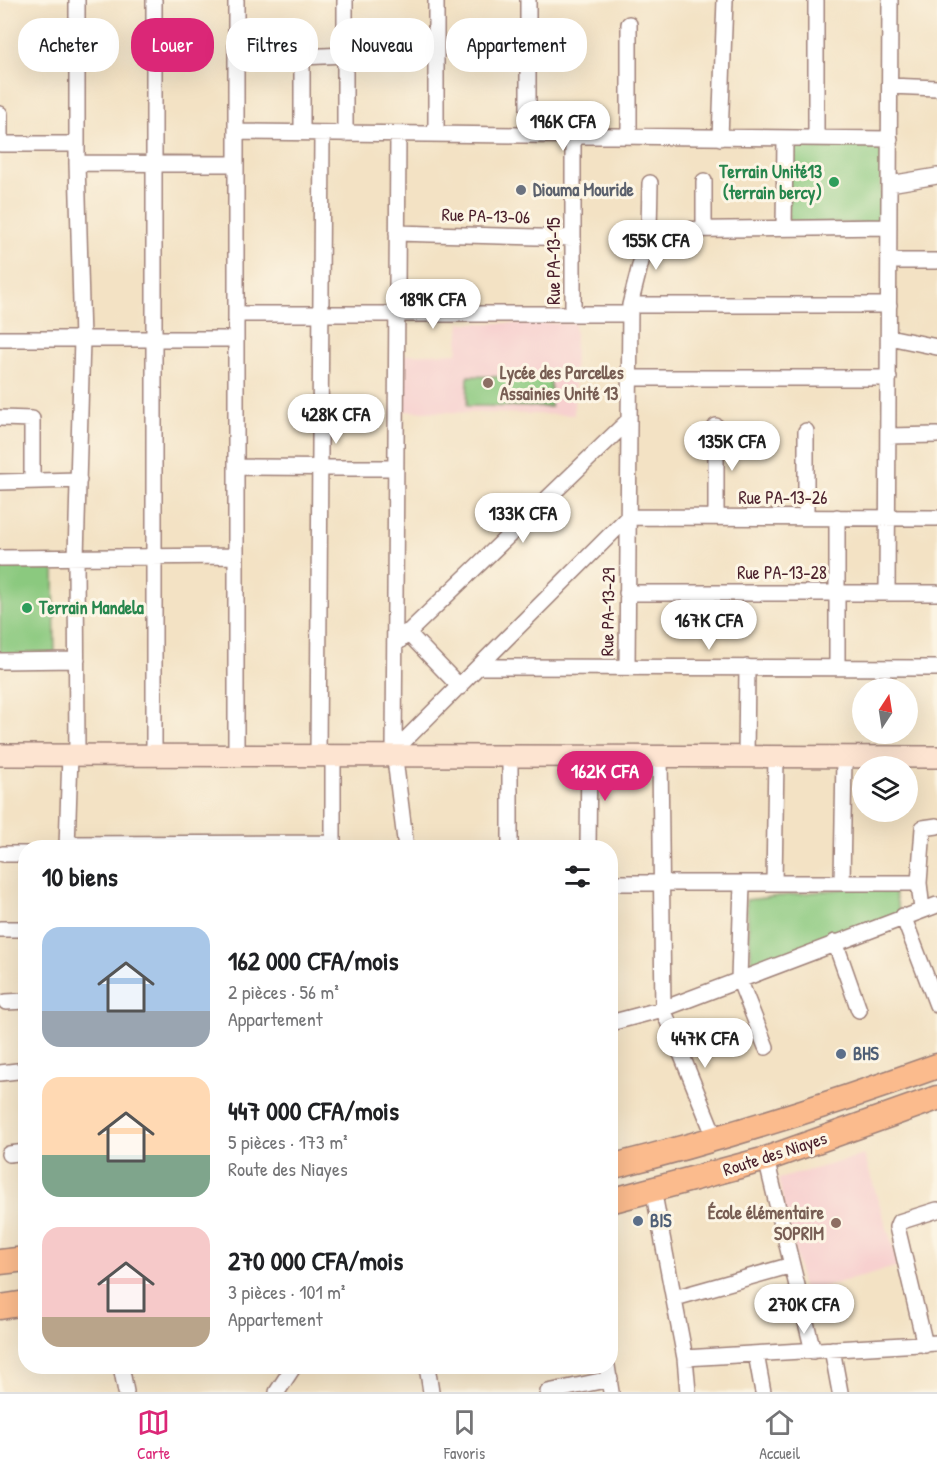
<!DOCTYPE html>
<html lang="fr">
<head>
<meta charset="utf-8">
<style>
	body { margin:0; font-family:"Patrick Hand",sans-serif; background:#f6f6f6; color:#202124; height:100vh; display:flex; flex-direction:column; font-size:22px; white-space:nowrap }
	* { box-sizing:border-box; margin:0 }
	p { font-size:20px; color:#757577 }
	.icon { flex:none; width:33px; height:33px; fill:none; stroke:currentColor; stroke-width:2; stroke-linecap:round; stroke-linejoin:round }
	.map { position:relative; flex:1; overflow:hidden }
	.side { position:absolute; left:18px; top:840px; width:600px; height:534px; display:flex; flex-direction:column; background:#fff; border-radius:24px; box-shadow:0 6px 24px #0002 }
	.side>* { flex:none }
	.guide { position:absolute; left:18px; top:18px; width:600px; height:54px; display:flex; gap:12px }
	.needle { width:39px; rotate:12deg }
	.fabs { position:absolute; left:852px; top:678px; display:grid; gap:12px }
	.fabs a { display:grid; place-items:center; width:66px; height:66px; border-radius:50%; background:#fff; box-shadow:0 6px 24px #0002; font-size:30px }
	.price { position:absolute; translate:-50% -51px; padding:0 14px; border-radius:21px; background:#fff; color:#222; font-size:20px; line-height:39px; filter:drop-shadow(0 2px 3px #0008) }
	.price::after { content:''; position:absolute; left:50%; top:36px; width:18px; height:14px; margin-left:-9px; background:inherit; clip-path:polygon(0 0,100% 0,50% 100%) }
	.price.on { background:#db2777; color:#fff }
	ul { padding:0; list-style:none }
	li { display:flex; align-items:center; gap:18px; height:150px; padding:0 24px }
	li span { display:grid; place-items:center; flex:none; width:168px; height:120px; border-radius:18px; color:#555 }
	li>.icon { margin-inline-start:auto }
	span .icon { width:72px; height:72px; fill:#fffc; stroke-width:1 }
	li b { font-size:26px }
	h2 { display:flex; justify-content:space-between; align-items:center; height:72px; padding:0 24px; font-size:26px }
	.tag { padding:0 21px; border-radius:24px; background:#fff; box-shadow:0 6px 24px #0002; font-size:21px; line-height:54px }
	.tag.on { background:#db2777; color:#fff }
	.tab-bar { display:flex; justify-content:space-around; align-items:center; height:84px; border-top:2px solid #e0e0e0; background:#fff; font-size:16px; color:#757577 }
	.tab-bar a { display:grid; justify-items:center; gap:3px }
	.tab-bar .on { color:#db2777 }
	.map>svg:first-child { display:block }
	.built { fill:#f7d0cf }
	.green { fill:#8bc97f; stroke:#6a7455; stroke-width:1.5 }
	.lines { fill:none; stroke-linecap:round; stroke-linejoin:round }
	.street-casing { stroke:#9e8078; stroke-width:18 }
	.secondary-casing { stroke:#9e8078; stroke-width:24 }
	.primary-casing { stroke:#9e8078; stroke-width:27 }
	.street { stroke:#fff; stroke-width:15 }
	.secondary { stroke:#fde4d1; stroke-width:21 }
	.primary { stroke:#fbbb8d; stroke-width:24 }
	.leisure-dot { fill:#2e9e5b; stroke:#fcf5e5; stroke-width:2 }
	.worship-dot { fill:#6b7280; stroke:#fcf5e5; stroke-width:2 }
	.education-dot { fill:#8d6e63; stroke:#fcf5e5; stroke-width:2 }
	.service-dot { fill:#5c6f8a; stroke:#fcf5e5; stroke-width:2 }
	.labels { text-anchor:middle; stroke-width:6; stroke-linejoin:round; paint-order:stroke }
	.leisure-label { font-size:18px; font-weight:bold; fill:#27864d; stroke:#fcf5e5; text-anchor:end }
	.worship-label { font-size:18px; font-weight:bold; fill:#5b616d; stroke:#fcf5e5; text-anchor:start }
	.street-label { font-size:18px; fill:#4a1f2b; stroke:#fcf5e5 }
	.education-label { font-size:18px; font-weight:bold; fill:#785e54; stroke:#fcf5e5; text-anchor:start }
	.service-label { font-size:18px; font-weight:bold; fill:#4e5e75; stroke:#fcf5e5; text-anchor:start }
</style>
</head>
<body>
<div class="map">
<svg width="937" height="1392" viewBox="0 0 937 1392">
	<rect width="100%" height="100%" fill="#fcf5e5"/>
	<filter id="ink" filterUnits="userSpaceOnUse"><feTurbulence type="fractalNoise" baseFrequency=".0167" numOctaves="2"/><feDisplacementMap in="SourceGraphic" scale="12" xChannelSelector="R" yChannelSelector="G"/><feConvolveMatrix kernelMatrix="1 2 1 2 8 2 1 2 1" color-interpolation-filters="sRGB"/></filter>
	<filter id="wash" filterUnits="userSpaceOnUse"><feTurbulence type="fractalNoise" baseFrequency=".008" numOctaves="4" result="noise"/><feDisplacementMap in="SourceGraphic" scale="24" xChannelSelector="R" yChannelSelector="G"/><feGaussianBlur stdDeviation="1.35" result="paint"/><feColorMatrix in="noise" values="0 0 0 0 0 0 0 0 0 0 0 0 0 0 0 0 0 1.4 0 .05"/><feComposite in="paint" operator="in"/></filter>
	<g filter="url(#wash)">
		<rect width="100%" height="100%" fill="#f3e2c4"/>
		<!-- built -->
		<path class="built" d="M 460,323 L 575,323 L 574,415 L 401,411 L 402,355 L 457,353 Z
			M 864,1155 L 899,1266 L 804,1292 L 778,1179 Z"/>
		<!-- green -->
		<path class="green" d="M 787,141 L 881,141 L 881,223 L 788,223 Z
			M 468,376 L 551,378 L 551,407 L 467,406 Z
			M 0,558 L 54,558 L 55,658 L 0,659 Z
			M 892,883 L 900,914 L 752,964 L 746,900 Z"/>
	</g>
	<g filter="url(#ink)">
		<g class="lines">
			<defs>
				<path id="street" d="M 77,0 L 77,163 L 82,339 L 76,557 L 77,755
					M 154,0 L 154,755
					M 236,0 L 236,755
					M 345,0 L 345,134
					M 528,0 L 528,135
					M 890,86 L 937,88
					M 0,114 L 0,144
					M 236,132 L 890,139
					M 302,133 L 302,57 L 345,55
					M 398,134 L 394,751 L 406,848
					M 436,134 L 436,0
					M 573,136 L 573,314
					M 629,136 L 629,24
					M 720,138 L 725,0
					M 816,138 L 816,0
					M 0,144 L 77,144
					M 77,163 L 236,164
					M 704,181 L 704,229
					M 890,184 L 937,176
					M 784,228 L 785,138
					M 649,230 L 889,227
					M 397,233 L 573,238
					M 889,261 L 937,261
					M 630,305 L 889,305
					M 236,314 L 630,314
					M 889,337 L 937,347
					M 0,339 L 236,339
					M 630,378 L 889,378
					M 0,418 L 32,419 L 32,481
					M 716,426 L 716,517
					M 888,436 L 937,435
					M 236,467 L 396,468
					M 0,482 L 79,480
					M 806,517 L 806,431
					M 0,558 L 236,556
					M 627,593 L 937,593
					M 887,593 L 890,0
					M 407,632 L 460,687
					M 395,645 L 629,420
					M 0,661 L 77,660
					M 480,667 L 937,668
					M 627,667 L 630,305 L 649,230 L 650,183
					M 837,667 L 837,517
					M 394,751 L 628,517 L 937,518
					M 318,756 L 322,133
					M 660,757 L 663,1009 L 716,1140
					M 746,757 L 747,667
					M 67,844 L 333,843
					M 67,848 L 70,755
					M 333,848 L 333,756
					M 510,848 L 510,756
					M 588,848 L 589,756
					M 3,854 L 26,854
					M 610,883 L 919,883
					M 774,883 L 776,757
					M 842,883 L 844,757
					M 742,884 L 739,979 L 766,1047
					M 922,910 L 919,883 L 923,828 L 937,826
					M 903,916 L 937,1005
					M 0,929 L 26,929
					M 835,942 L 859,1010
					M 6,1002 L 26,1001
					M 610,1023 L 663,1009 L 937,905
					M 0,1073 L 26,1070
					M 9,1154 L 26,1152
					M 766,1159 L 813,1351
					M 653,1189 L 685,1358 L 688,1392
					M 675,1298 L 792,1265
					M 925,1345 L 897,1227 L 899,1222 L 937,1210
					M 832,1349 L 840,1392
					M 756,1354 L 763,1392
					M 685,1358 L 937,1343
					M 121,1366 L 126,1392
					M 427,1366 L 431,1392
					M 607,1366 L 611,1392
					M 277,1392 L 294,1366
					M 548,1392 L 610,1379"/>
				<path id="secondary" d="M 0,755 L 937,757"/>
				<path id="primary" d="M 610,1167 C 722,1139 829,1105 937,1066
					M 610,1201 L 766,1159 L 937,1098
					M 0,1262 L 26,1259
					M 0,1307 L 26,1303"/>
			</defs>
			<!-- street casing -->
			<use href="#street" class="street-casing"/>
			<!-- secondary casing -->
			<use href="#secondary" class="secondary-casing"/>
			<!-- primary casing -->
			<use href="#primary" class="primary-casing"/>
			<!-- street -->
			<use href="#street" class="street"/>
			<!-- secondary -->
			<use href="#secondary" class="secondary"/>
			<!-- primary -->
			<use href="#primary" class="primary"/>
		</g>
	</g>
	<!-- markers -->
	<g class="leisure-dot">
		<circle cx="834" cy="182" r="6"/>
		<circle cx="27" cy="608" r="6"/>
	</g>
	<circle class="worship-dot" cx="521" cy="190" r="6"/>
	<g class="education-dot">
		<circle cx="488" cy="383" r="6"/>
		<circle cx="836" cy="1223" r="6"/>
	</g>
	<g class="service-dot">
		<circle cx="841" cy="1054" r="6"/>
		<circle cx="638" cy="1221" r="6"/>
	</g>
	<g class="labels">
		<!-- leisure labels -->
		<g class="leisure-label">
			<text x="822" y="178">Terrain Unité13<tspan x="822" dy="21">(terrain bercy)</tspan></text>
			<text x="39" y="614" text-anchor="start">Terrain Mandela</text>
		</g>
		<!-- worship labels -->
		<g class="worship-label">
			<text x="533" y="196">Diouma Mouride</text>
		</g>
		<!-- street labels -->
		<g class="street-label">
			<text transform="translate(486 216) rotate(2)" y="6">Rue PA-13-06</text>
			<text transform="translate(554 261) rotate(-90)" y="6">Rue PA-13-15</text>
			<text x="783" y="504">Rue PA-13-26</text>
			<text x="782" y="579">Rue PA-13-28</text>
			<text transform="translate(608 612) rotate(-89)" y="6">Rue PA-13-29</text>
			<text transform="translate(775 1154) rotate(-18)" y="6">Route des Niayes</text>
		</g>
		<!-- education labels -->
		<g class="education-label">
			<text x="500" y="379">Lycée des Parcelles<tspan x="500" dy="21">Assainies Unité 13</tspan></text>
			<text x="824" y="1219" text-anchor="end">École élémentaire<tspan x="824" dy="21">SOPRIM</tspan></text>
		</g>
		<!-- service labels -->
		<g class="service-label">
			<text x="853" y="1060">BHS</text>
			<text x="650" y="1227">BIS</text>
		</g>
	</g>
</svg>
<div class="fabs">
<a><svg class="needle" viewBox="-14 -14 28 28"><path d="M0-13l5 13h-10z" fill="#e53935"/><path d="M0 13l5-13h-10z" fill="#757577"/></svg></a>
<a><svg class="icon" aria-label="layers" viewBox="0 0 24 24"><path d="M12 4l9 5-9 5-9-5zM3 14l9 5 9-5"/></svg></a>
</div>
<b class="price" style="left:563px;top:152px">196K CFA</b>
<b class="price" style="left:656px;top:271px">155K CFA</b>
<b class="price" style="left:433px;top:330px">189K CFA</b>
<b class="price" style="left:336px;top:445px">428K CFA</b>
<b class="price" style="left:732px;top:472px">135K CFA</b>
<b class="price" style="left:523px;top:544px">133K CFA</b>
<b class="price" style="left:709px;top:651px">167K CFA</b>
<b class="price on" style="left:605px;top:802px">162K CFA</b>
<b class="price" style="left:705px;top:1069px">447K CFA</b>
<b class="price" style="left:804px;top:1335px">270K CFA</b>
<div class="guide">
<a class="tag">Acheter</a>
<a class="tag on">Louer</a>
<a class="tag">Filtres</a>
<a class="tag">Nouveau</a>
<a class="tag">Appartement</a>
</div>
<section class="side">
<h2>10 biens<svg class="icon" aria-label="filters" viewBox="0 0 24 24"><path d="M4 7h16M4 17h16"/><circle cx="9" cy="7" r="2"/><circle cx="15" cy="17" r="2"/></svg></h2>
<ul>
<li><span style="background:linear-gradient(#a9c7e8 70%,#9aa5b1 0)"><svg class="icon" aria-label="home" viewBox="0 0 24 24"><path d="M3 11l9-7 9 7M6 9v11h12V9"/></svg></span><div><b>162 000 CFA/mois</b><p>2 pièces · 56 m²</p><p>Appartement</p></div></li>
<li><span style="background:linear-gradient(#ffd9b3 65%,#7fa58c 0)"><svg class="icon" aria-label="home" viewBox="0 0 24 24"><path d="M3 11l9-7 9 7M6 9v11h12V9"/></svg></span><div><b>447 000 CFA/mois</b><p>5 pièces · 173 m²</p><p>Route des Niayes</p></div></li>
<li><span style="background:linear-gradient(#f6c9c9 75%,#b9a48a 0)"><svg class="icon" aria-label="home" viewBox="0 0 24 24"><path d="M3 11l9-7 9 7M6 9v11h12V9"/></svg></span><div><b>270 000 CFA/mois</b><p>3 pièces · 101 m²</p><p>Appartement</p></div></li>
</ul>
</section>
</div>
<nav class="tab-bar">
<a class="on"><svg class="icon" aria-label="map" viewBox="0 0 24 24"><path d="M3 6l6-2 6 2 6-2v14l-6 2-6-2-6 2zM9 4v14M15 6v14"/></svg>Carte</a>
<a><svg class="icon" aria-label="saved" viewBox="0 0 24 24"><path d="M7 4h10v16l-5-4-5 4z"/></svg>Favoris</a>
<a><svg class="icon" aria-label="home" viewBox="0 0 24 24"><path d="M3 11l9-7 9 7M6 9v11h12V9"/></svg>Accueil</a>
</nav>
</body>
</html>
